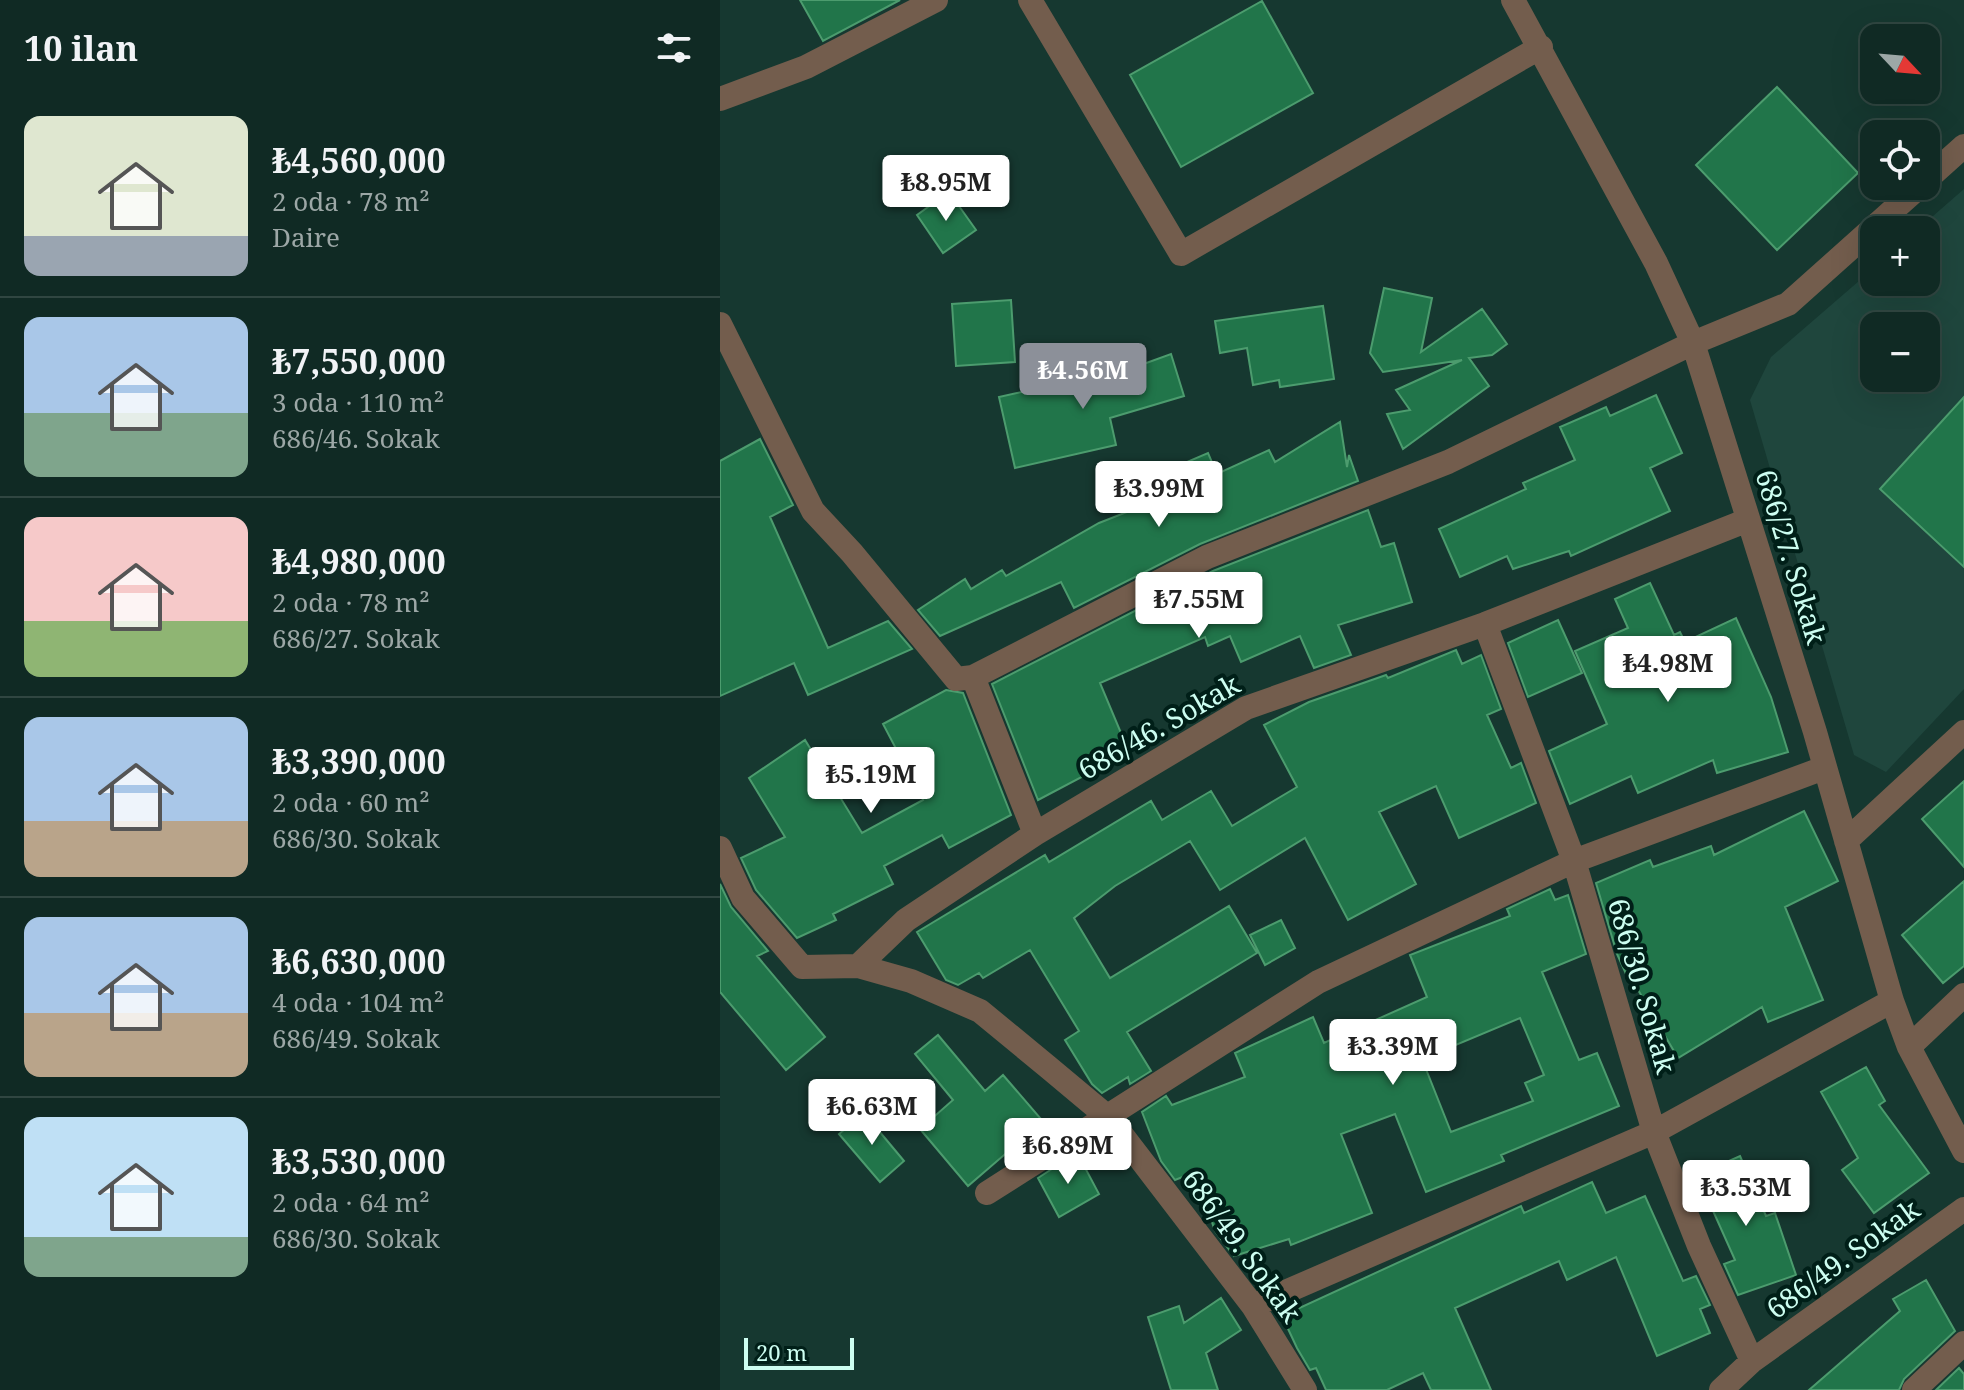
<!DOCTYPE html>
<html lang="tr">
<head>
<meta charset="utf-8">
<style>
	body { margin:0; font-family:"Noto Serif",serif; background:#19322c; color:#f1f3f6; height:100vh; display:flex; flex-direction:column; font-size:30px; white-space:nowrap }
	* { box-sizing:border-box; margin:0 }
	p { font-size:26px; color:#9ca7a6 }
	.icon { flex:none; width:44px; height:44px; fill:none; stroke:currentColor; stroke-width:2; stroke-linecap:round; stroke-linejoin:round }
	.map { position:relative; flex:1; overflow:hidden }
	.drawer { display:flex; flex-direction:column; background:#102a24; width:720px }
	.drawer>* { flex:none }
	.needle { width:52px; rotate:116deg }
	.fabs { position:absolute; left:1140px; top:24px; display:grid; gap:16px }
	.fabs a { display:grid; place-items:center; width:80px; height:80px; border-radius:16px; background:#102a24; box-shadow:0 8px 32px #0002,0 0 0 2px #304641; font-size:40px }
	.scale { position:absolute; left:24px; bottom:20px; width:110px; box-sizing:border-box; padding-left:8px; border:4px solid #cdfef1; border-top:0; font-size:22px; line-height:28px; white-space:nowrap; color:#cdfef1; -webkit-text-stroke:6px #001f18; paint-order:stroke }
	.price { position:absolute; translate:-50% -68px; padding:0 18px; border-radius:8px; background:#fff; color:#222; font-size:26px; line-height:52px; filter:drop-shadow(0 2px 4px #0008) }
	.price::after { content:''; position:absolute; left:50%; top:48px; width:24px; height:18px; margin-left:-12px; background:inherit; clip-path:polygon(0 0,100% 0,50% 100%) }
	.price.on { background:#8c9099; color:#fff }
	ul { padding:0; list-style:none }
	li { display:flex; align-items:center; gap:24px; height:200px; padding:0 24px }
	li+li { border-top:2px solid #304641 }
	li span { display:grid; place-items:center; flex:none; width:224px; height:160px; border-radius:16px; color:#555 }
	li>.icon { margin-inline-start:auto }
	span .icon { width:96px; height:96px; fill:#fffc; stroke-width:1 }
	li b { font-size:34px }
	h2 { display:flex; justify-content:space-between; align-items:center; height:96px; padding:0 24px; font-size:34px }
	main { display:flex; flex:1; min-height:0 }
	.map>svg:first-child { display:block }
	.built { fill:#1f463d; fill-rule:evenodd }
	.building { fill:#21754a; stroke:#4c9c6e; stroke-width:2; fill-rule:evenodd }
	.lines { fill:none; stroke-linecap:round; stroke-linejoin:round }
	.minor { stroke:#735d4d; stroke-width:24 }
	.labels { text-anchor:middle; stroke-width:8; stroke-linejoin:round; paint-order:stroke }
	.street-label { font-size:28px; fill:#cdfef1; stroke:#001f18 }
</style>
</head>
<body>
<main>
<section class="drawer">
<h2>10 ilan<svg class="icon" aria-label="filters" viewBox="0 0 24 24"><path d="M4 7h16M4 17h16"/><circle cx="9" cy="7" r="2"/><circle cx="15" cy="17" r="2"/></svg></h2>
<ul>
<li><span style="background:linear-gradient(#dfe7d0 75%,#9aa5b1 0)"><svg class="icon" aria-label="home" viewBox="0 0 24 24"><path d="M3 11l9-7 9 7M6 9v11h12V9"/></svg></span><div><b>₺4,560,000</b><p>2 oda · 78 m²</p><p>Daire</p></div></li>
<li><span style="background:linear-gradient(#a9c7e8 60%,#7fa58c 0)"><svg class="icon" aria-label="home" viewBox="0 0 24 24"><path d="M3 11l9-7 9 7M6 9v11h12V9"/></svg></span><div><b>₺7,550,000</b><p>3 oda · 110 m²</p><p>686/46. Sokak</p></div></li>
<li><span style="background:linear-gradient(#f6c9c9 65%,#8fb573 0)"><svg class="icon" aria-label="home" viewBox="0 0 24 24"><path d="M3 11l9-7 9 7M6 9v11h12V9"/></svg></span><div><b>₺4,980,000</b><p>2 oda · 78 m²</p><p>686/27. Sokak</p></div></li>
<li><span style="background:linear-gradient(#a9c7e8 65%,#b9a48a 0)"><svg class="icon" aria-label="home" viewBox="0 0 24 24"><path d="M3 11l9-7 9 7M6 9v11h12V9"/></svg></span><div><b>₺3,390,000</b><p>2 oda · 60 m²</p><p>686/30. Sokak</p></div></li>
<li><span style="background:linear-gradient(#a9c7e8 60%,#b9a48a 0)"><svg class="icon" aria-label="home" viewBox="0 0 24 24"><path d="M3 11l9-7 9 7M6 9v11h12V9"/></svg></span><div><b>₺6,630,000</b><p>4 oda · 104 m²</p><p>686/49. Sokak</p></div></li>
<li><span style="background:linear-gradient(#bfe0f5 75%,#7fa58c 0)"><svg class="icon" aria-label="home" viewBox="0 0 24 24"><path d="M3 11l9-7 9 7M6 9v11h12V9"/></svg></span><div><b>₺3,530,000</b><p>2 oda · 64 m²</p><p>686/30. Sokak</p></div></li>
</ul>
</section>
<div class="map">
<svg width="1244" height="1390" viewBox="0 0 1244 1390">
	<rect width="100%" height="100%" fill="#163830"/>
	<!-- built -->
	<path class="built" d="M 1244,189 L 1244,689 L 1166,772 L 1134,755 L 1030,400 L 1051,357 L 1154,268 L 1154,282 L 1206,282 L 1206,230 L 1197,230 ZM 1154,326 L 1206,326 L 1206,378 L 1154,378 Z"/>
	<!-- building -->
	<path class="building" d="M 80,0 L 180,0 L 103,41 Z
		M 542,1 L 593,93 L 461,167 L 410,75 Z
		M 1057,87 L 1138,173 L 1057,250 L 976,165 Z
		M 229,192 L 256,230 L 223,253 L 197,215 Z
		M 664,288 L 712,298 L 701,352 L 762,309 L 787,344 L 772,355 L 749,358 L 769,386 L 683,449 L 667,414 L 690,410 L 676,390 L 742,360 L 663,372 L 650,353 Z
		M 291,300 L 295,362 L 236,366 L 232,304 Z
		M 603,306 L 614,379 L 560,387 L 559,380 L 533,385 L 527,348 L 500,353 L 495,321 Z
		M 451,354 L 464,396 L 390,418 L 396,445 L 295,468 L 279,397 L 418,366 Z
		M 936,395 L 962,453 L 930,468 L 950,511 L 851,556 L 849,551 L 793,569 L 787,556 L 740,577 L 719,529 L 806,489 L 803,483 L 855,460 L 840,427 L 886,407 L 890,416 Z
		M 1244,397 L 1244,567 L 1160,489 Z
		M 620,422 L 627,467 L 629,455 L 638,481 L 480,544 L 354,608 L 341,582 L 220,636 L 198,610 L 245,579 L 251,589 L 282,570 L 286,576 L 379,523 L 455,493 L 446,471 L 488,453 L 497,474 L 549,450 L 555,462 Z
		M 40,439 L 73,505 L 50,517 L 108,648 L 168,621 L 192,649 L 88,695 L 74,663 L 0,696 L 0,461 Z
		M 648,510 L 661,547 L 674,543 L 692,602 L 618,625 L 631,655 L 594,668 L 580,636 L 521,662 L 510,636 L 488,646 L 485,637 L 380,683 L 409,752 L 318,800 L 272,684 L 493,571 Z
		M 930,583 L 954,635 L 960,632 L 965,642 L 1016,618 L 1051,697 L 1068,752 L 997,773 L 993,760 L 918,793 L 911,776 L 850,804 L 829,751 L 887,724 L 855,651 L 908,628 L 895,599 Z
		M 838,620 L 862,673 L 808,697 L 788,643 Z
		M 736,650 L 742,664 L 761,655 L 781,709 L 767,715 L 791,768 L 801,763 L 816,803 L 739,838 L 716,786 L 659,812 L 696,884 L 628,920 L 585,838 L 500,890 L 470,841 L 395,886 L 354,918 L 390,978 L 509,906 L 537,953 L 407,1032 L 431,1071 L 410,1084 L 408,1077 L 382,1093 L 372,1084 L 345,1040 L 359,1031 L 310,950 L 263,978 L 259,973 L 238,985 L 226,980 L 197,932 L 325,855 L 329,862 L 431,801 L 442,820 L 491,791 L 512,826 L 577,787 L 544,725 L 589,702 L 666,675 L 668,678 Z
		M 226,690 L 243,693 L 291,815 L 229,848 L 222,835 L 164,866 L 173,884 L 113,914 L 116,920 L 77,938 L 36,890 L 21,858 L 65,837 L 29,778 L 85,740 L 142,833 L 203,800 L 163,724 Z
		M 1244,781 L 1244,867 L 1202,819 Z
		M 1084,811 L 1118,881 L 1065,907 L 1103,1000 L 1048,1022 L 1042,1007 L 958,1058 L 914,983 L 911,985 L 897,954 L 876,883 L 930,860 L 933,867 L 991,846 L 994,855 Z
		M 1244,881 L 1244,966 L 1223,983 L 1182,935 Z
		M 0,884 L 11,907 L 48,951 L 37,956 L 105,1037 L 66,1070 L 0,992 Z
		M 830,889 L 835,900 L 848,895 L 866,954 L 822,972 L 859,1060 L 877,1053 L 899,1106 L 781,1155 L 784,1161 L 706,1192 L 675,1114 L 621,1134 L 652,1213 L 571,1245 L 569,1239 L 514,1256 L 495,1231 L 475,1172 L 455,1180 L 441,1161 L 422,1112 L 446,1096 L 452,1105 L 525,1077 L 515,1053 L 593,1017 L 604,1043 L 707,997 L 690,955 L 790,916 L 787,909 ZM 800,1018 L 824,1075 L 805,1083 L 813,1101 L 731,1132 L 702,1059 Z
		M 561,920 L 575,948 L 545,965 L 530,935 Z
		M 218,1035 L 265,1091 L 283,1075 L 333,1133 L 303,1152 L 298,1143 L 248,1186 L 200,1129 L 233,1100 L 195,1054 Z
		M 1146,1067 L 1165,1101 L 1159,1105 L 1209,1173 L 1154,1213 L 1122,1170 L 1138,1158 L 1101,1092 Z
		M 144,1113 L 184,1161 L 160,1182 L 119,1134 Z
		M 352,1156 L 357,1162 L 361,1160 L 379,1194 L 339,1217 L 318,1178 Z
		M 1020,1156 L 1046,1216 L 1055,1213 L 1076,1275 L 1018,1295 L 1004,1264 L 1015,1260 L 977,1175 Z
		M 872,1182 L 886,1213 L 925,1196 L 963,1281 L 976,1276 L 990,1305 L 980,1309 L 990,1333 L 937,1356 L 896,1257 L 847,1280 L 839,1261 L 735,1308 L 771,1390 L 711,1390 L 703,1373 L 667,1390 L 606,1390 L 596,1368 L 590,1370 L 577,1348 L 562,1316 L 801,1206 L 804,1213 Z
		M 1206,1280 L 1235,1331 L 1184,1379 L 1179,1390 L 1089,1390 L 1180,1311 L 1173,1299 Z
		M 501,1298 L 521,1330 L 486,1353 L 498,1390 L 451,1390 L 428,1317 L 459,1306 L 464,1323 Z
		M 1239,1368 L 1244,1374 L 1244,1390 L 1216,1390 Z"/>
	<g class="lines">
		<!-- minor -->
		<path class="minor" d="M 310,0 L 461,254 L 821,47
			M 793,0 L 936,263 L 973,343 L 1095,732 L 1172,1001 L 1189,1047 L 1244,1151
			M 0,99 L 86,67 L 216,0
			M 1206,180 L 1244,146
			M 0,324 L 93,511 L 132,553 L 236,679 L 253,677 L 487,557 L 728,462 L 973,343 L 1068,304 L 1200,186
			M 765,624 L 854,861 L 934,1132 L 979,1246 L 1032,1361
			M 253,677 L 315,834
			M 1126,841 L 1244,732
			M 0,848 L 23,898 L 82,967 L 138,966 L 191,981 L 260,1011 L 328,1067 L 389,1118 L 533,1306 L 585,1390
			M 138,966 L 186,920 L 315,834 L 526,708 L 765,624 L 1028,520
			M 1189,1047 L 1244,995
			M 267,1193 L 598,982 L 854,861 L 1104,768
			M 533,1306 L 934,1132 L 1172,1001
			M 1001,1390 L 1032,1361 L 1244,1209
			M 1194,1390 L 1244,1343"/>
	</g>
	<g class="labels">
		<!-- street labels -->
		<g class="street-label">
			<text transform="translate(1071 557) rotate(73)" y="10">686/27. Sokak</text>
			<text transform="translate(439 727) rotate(-30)" y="10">686/46. Sokak</text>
			<text transform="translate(922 986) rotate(74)" y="10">686/30. Sokak</text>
			<text transform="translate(522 1246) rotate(54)" y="10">686/49. Sokak</text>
			<text transform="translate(1123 1259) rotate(-36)" y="10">686/49. Sokak</text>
		</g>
	</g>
</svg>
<div class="fabs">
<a><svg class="needle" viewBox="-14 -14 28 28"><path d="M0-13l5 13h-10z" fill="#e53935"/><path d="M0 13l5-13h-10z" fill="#9ca7a6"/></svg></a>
<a><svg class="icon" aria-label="locate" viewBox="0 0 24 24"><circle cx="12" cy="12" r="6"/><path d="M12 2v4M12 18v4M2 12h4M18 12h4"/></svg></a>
<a>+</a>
<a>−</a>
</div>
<div class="scale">20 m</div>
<b class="price" style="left:226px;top:223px">₺8.95M</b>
<b class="price on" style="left:363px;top:411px">₺4.56M</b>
<b class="price" style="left:439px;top:529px">₺3.99M</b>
<b class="price" style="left:479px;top:640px">₺7.55M</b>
<b class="price" style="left:948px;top:704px">₺4.98M</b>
<b class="price" style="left:151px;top:815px">₺5.19M</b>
<b class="price" style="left:673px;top:1087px">₺3.39M</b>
<b class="price" style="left:152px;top:1147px">₺6.63M</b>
<b class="price" style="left:348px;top:1186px">₺6.89M</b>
<b class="price" style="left:1026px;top:1228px">₺3.53M</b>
</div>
</main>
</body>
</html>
